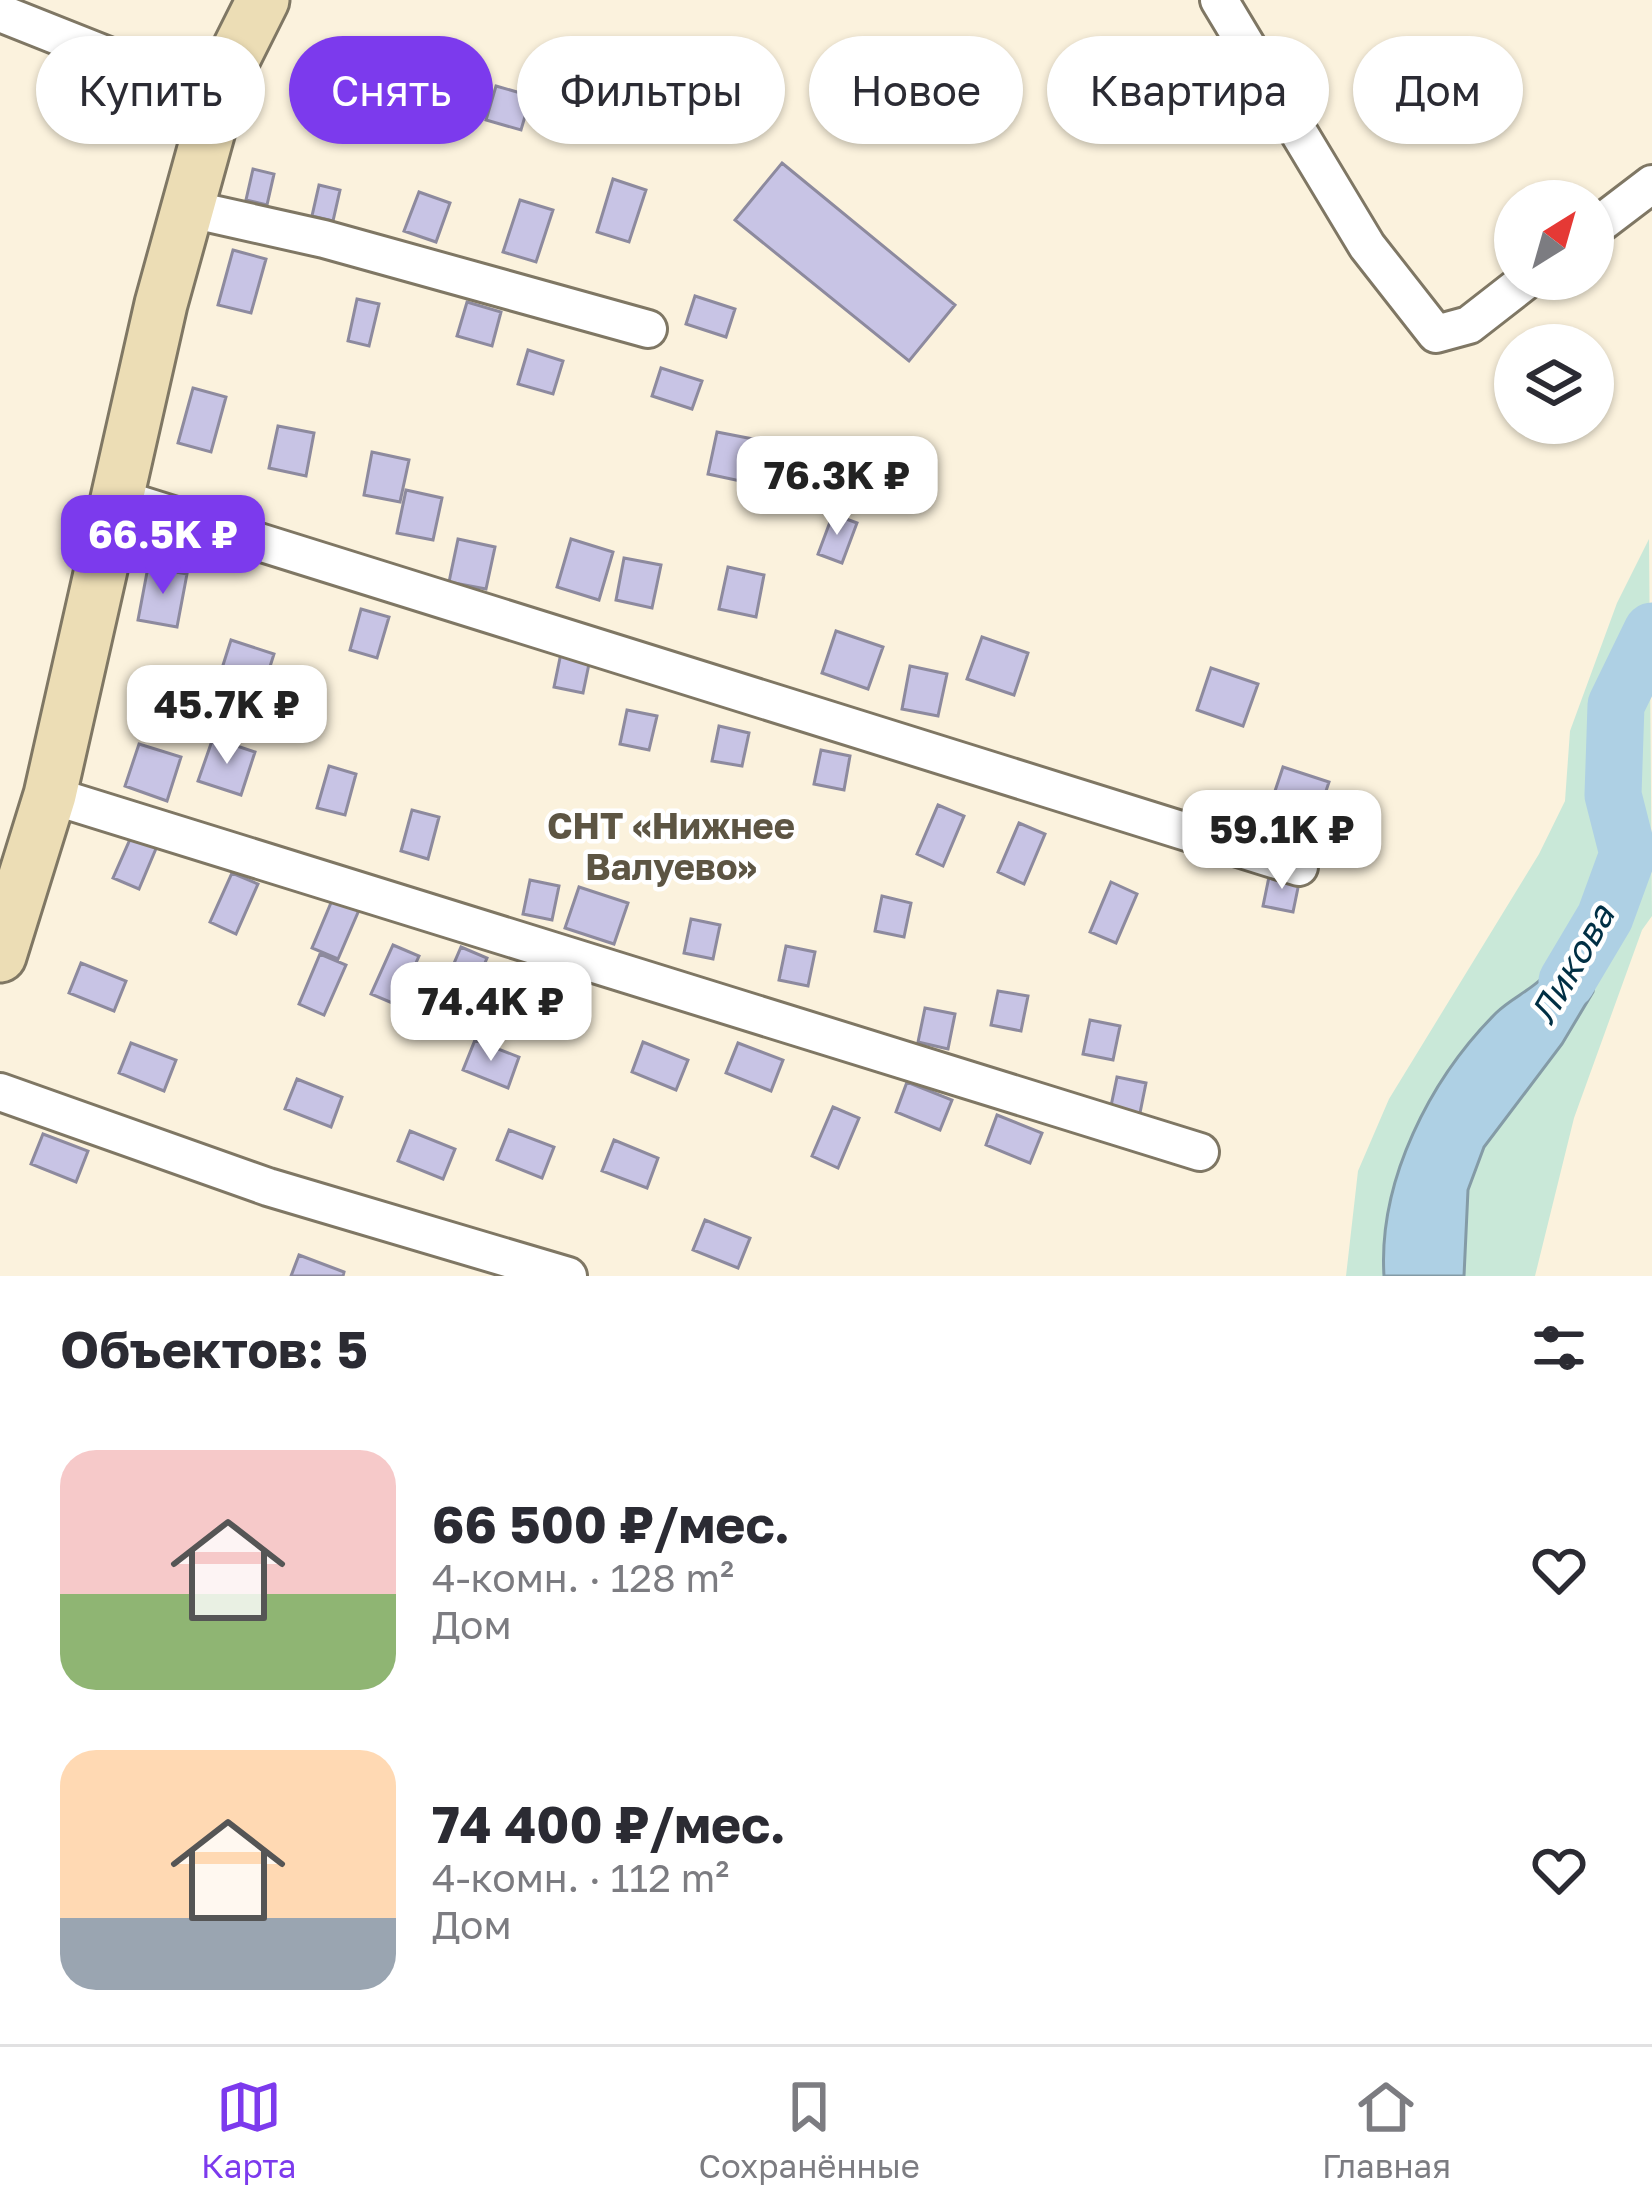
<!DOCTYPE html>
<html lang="ru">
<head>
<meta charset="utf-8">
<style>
	body { margin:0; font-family:"Golos Text",sans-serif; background:#f7f7f7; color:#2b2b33; height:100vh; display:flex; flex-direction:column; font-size:45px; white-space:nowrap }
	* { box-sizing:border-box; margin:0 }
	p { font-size:39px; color:#7c7c81 }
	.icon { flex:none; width:66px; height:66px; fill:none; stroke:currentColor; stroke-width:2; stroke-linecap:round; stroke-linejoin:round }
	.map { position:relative; height:1276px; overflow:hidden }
	.panel { display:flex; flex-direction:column; background:#fff; flex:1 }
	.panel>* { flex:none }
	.top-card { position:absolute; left:36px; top:36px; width:1581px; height:108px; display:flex; gap:24px }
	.needle { width:78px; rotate:37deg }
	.controls { position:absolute; left:1494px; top:180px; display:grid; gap:24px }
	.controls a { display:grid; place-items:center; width:120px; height:120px; border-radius:50%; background:#fff; box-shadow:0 3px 9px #0004; font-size:60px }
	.price { position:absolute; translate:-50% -102px; padding:0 27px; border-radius:24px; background:#fff; color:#222; font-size:39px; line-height:78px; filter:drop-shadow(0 3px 6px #0008) }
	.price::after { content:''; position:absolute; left:50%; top:72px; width:36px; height:27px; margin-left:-18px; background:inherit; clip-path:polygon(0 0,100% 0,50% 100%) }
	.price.active { background:#7c3aed; color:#fff }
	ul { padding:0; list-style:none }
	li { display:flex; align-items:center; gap:36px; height:300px; padding:0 60px }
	li span { display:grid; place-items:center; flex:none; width:336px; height:240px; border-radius:36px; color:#555 }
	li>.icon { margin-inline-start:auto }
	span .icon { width:144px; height:144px; fill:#fffc; stroke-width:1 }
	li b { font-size:51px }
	h2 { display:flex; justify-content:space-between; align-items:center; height:144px; padding:0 60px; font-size:51px }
	.tag { padding:0 42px; border-radius:54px; background:#fff; box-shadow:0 3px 9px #0004; font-size:42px; line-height:108px }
	.tag.active { background:#7c3aed; color:#fff }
	.tabs { display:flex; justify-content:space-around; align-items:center; height:168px; border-top:3px solid #e1e1e2; background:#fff; font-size:33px; color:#7c7c81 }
	.tabs a { display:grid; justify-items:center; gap:6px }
	.tabs .active { color:#7c3aed }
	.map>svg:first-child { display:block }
	.green { fill:#c9e8d8 }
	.water { fill:#aed0e4; stroke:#849ba6; stroke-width:3 }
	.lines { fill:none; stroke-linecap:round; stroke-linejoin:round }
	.river { stroke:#aed0e4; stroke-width:57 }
	.building { fill:#c8c4e5; stroke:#8d8a9e; stroke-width:3 }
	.street-casing { stroke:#7f7764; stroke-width:42 }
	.secondary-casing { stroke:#7f7764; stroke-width:57 }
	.street { stroke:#fff; stroke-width:36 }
	.secondary { stroke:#ecddb5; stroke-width:51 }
	.labels { text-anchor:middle; stroke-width:9; stroke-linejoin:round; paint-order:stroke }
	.neighbourhood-label { font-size:36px; font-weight:bold; fill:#5d5543; stroke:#fff }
	.water-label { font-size:36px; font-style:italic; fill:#002f44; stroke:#fff }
</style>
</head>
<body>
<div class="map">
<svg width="1652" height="1276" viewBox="0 0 1652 1276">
	<rect width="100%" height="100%" fill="#fbf2dd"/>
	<!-- green -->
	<path class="green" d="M 1649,539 L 1652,916 L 1642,930 L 1574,1118 L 1535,1276 L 1346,1276 L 1358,1171 L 1389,1099 L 1539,854 L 1565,801 L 1570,731 L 1617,603 Z"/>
	<!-- water -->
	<path class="water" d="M 1605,917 L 1593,992 L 1562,1044 L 1484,1147 L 1468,1190 L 1464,1276 L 1384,1276 C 1378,1181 1430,1079 1496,1013 C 1509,1000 1527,992 1540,980 C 1567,956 1570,940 1605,917 Z"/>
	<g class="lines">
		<!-- river -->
		<path class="river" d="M 1567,981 L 1605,917 L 1628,854 L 1613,795 L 1616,705 L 1652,631"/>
	</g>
	<!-- building -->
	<path class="building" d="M 454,74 L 485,86 L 470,125 L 439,114 Z
		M 496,86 L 531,96 L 521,130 L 486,120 Z
		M 782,163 L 955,305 L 909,361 L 735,220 Z
		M 253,169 L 274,174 L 267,205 L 246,200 Z
		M 613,179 L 646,190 L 629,242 L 597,232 Z
		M 319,185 L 340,190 L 333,221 L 312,216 Z
		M 419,192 L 450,203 L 436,242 L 404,231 Z
		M 520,200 L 553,210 L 536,262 L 503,252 Z
		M 233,250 L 266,259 L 251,313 L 218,305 Z
		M 695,296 L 735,309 L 726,337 L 686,324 Z
		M 357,299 L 379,304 L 369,346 L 348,341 Z
		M 467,302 L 501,312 L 492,346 L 457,336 Z
		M 528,350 L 563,361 L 553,394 L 518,384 Z
		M 661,368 L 702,381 L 692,409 L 652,396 Z
		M 193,388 L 226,397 L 211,452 L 178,443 Z
		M 278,426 L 314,433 L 306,476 L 269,468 Z
		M 717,432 L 753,439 L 745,482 L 708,474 Z
		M 372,452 L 409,460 L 400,502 L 364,495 Z
		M 406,490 L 442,498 L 433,540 L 397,533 Z
		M 833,514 L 857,523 L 842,563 L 818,554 Z
		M 458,539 L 495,547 L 486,589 L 449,582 Z
		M 571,539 L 613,552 L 599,600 L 557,587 Z
		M 624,558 L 661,565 L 652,608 L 616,600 Z
		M 148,567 L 187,574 L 177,627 L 138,620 Z
		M 728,567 L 764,575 L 756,617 L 719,609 Z
		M 361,609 L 389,617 L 377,658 L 350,650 Z
		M 836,631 L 883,647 L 868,689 L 822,673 Z
		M 982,637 L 1028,653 L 1014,695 L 967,679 Z
		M 231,640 L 274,654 L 260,698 L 217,684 Z
		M 561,653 L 590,659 L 583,693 L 554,687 Z
		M 910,666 L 947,674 L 938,716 L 902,709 Z
		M 1211,668 L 1258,684 L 1243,726 L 1197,710 Z
		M 627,710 L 657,716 L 649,750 L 620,744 Z
		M 719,726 L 749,733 L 742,766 L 712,761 Z
		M 213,738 L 255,752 L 241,795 L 198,781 Z
		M 139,744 L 181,757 L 167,801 L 125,786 Z
		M 821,750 L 850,756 L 844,790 L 814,784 Z
		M 329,766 L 356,774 L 345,815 L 317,808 Z
		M 1283,767 L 1329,782 L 1315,824 L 1269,809 Z
		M 938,805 L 964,816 L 943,866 L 917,854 Z
		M 412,810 L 439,817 L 428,859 L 401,851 Z
		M 1019,823 L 1045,834 L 1024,884 L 998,872 Z
		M 135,828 L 160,839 L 139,889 L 113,878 Z
		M 1270,872 L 1300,878 L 1293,912 L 1263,906 Z
		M 232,873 L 258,884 L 236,934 L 210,922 Z
		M 530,880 L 559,886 L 552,920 L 523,914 Z
		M 1111,882 L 1137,894 L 1116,943 L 1090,932 Z
		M 579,887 L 628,903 L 614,944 L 565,928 Z
		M 882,896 L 911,903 L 904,937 L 875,931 Z
		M 333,898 L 359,910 L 338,959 L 312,948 Z
		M 691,919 L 720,925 L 713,959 L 684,953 Z
		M 393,945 L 419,956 L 397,1005 L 371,994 Z
		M 786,946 L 815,952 L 808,986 L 779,980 Z
		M 461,947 L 487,958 L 466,1008 L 440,996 Z
		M 320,954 L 346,965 L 324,1015 L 299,1004 Z
		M 81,963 L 126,981 L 114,1011 L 69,993 Z
		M 998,991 L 1028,996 L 1021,1031 L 991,1025 Z
		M 925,1008 L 955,1014 L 948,1049 L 918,1042 Z
		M 1090,1020 L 1120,1026 L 1113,1060 L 1083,1054 Z
		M 475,1040 L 519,1057 L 508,1088 L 463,1070 Z
		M 643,1042 L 688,1060 L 676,1090 L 632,1072 Z
		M 131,1043 L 176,1060 L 164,1091 L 119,1073 Z
		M 738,1043 L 783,1060 L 771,1091 L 726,1073 Z
		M 1117,1077 L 1146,1083 L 1139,1118 L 1110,1111 Z
		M 297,1079 L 342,1097 L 331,1127 L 285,1109 Z
		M 907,1082 L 952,1100 L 940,1130 L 896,1112 Z
		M 833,1107 L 859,1118 L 838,1168 L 812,1156 Z
		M 997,1115 L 1042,1133 L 1030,1163 L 986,1145 Z
		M 509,1130 L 554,1147 L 542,1178 L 497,1160 Z
		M 410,1131 L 455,1149 L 443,1179 L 398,1161 Z
		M 43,1134 L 88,1151 L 76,1182 L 31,1164 Z
		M 614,1140 L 658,1158 L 647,1188 L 602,1171 Z
		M 705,1220 L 750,1238 L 738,1268 L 693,1250 Z
		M 299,1255 L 344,1272 L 343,1276 L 291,1276 Z"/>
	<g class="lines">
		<defs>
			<path id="street" d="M 1219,0 L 1367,246 L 1436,334 L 1469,325 L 1528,279
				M 0,13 L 136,67 L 191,77 L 219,94
				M 190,209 L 324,239 L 648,329
				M 1593,229 L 1652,184
				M 115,497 L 1299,867
				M 50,795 L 1200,1152
				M 0,1092 L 268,1187 L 568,1276"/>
			<path id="secondary" d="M 0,956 L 50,795 L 161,304 L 223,80 L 263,0"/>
		</defs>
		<!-- street casing -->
		<use href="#street" class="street-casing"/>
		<!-- secondary casing -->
		<use href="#secondary" class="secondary-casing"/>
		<!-- street -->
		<use href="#street" class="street"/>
		<!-- secondary -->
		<use href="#secondary" class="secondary"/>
	</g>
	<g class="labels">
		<!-- neighbourhood labels -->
		<g class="neighbourhood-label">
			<text x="671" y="839">СНТ «Нижнее<tspan x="671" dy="41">Валуево»</tspan></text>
		</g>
		<!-- water labels -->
		<g class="water-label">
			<text transform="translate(1572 964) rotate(-60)" y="13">Ликова</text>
		</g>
	</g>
</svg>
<div class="controls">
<a><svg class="needle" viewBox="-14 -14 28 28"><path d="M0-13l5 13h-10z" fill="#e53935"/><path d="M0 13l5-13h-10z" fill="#7c7c81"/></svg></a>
<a><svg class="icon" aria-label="layers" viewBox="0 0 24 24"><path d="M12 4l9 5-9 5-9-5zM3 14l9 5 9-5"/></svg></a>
</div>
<b class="price" style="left:837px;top:538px">76.3K ₽</b>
<b class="price active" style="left:163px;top:597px">66.5K ₽</b>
<b class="price" style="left:227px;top:767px">45.7K ₽</b>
<b class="price" style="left:1282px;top:892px">59.1K ₽</b>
<b class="price" style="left:491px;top:1064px">74.4K ₽</b>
<div class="top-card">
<a class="tag">Купить</a>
<a class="tag active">Снять</a>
<a class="tag">Фильтры</a>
<a class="tag">Новое</a>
<a class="tag">Квартира</a>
<a class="tag">Дом</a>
</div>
</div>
<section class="panel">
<h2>Объектов: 5<svg class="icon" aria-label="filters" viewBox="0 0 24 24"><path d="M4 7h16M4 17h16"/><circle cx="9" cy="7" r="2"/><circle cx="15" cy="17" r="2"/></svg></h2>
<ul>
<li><span style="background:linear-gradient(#f6c9c9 60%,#8fb573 0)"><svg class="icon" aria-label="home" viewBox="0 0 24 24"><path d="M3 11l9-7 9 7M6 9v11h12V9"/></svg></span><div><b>66 500 ₽/мес.</b><p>4-комн. · 128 m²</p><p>Дом</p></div><svg class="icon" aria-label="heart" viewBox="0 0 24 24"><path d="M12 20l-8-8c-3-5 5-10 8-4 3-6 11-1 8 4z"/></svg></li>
<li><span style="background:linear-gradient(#ffd9b3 70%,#9aa5b1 0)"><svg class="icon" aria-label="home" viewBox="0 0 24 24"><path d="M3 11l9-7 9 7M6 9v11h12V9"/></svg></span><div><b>74 400 ₽/мес.</b><p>4-комн. · 112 m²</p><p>Дом</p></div><svg class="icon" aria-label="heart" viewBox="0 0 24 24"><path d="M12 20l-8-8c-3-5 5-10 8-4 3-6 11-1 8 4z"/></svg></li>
</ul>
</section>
<nav class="tabs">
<a class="active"><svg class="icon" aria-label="map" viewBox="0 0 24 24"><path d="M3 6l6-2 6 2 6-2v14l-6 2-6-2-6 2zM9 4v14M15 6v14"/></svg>Карта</a>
<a><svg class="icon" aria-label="saved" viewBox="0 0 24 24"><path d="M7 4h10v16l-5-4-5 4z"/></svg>Сохранённые</a>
<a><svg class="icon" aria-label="home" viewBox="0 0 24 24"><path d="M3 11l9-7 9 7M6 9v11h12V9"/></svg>Главная</a>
</nav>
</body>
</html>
